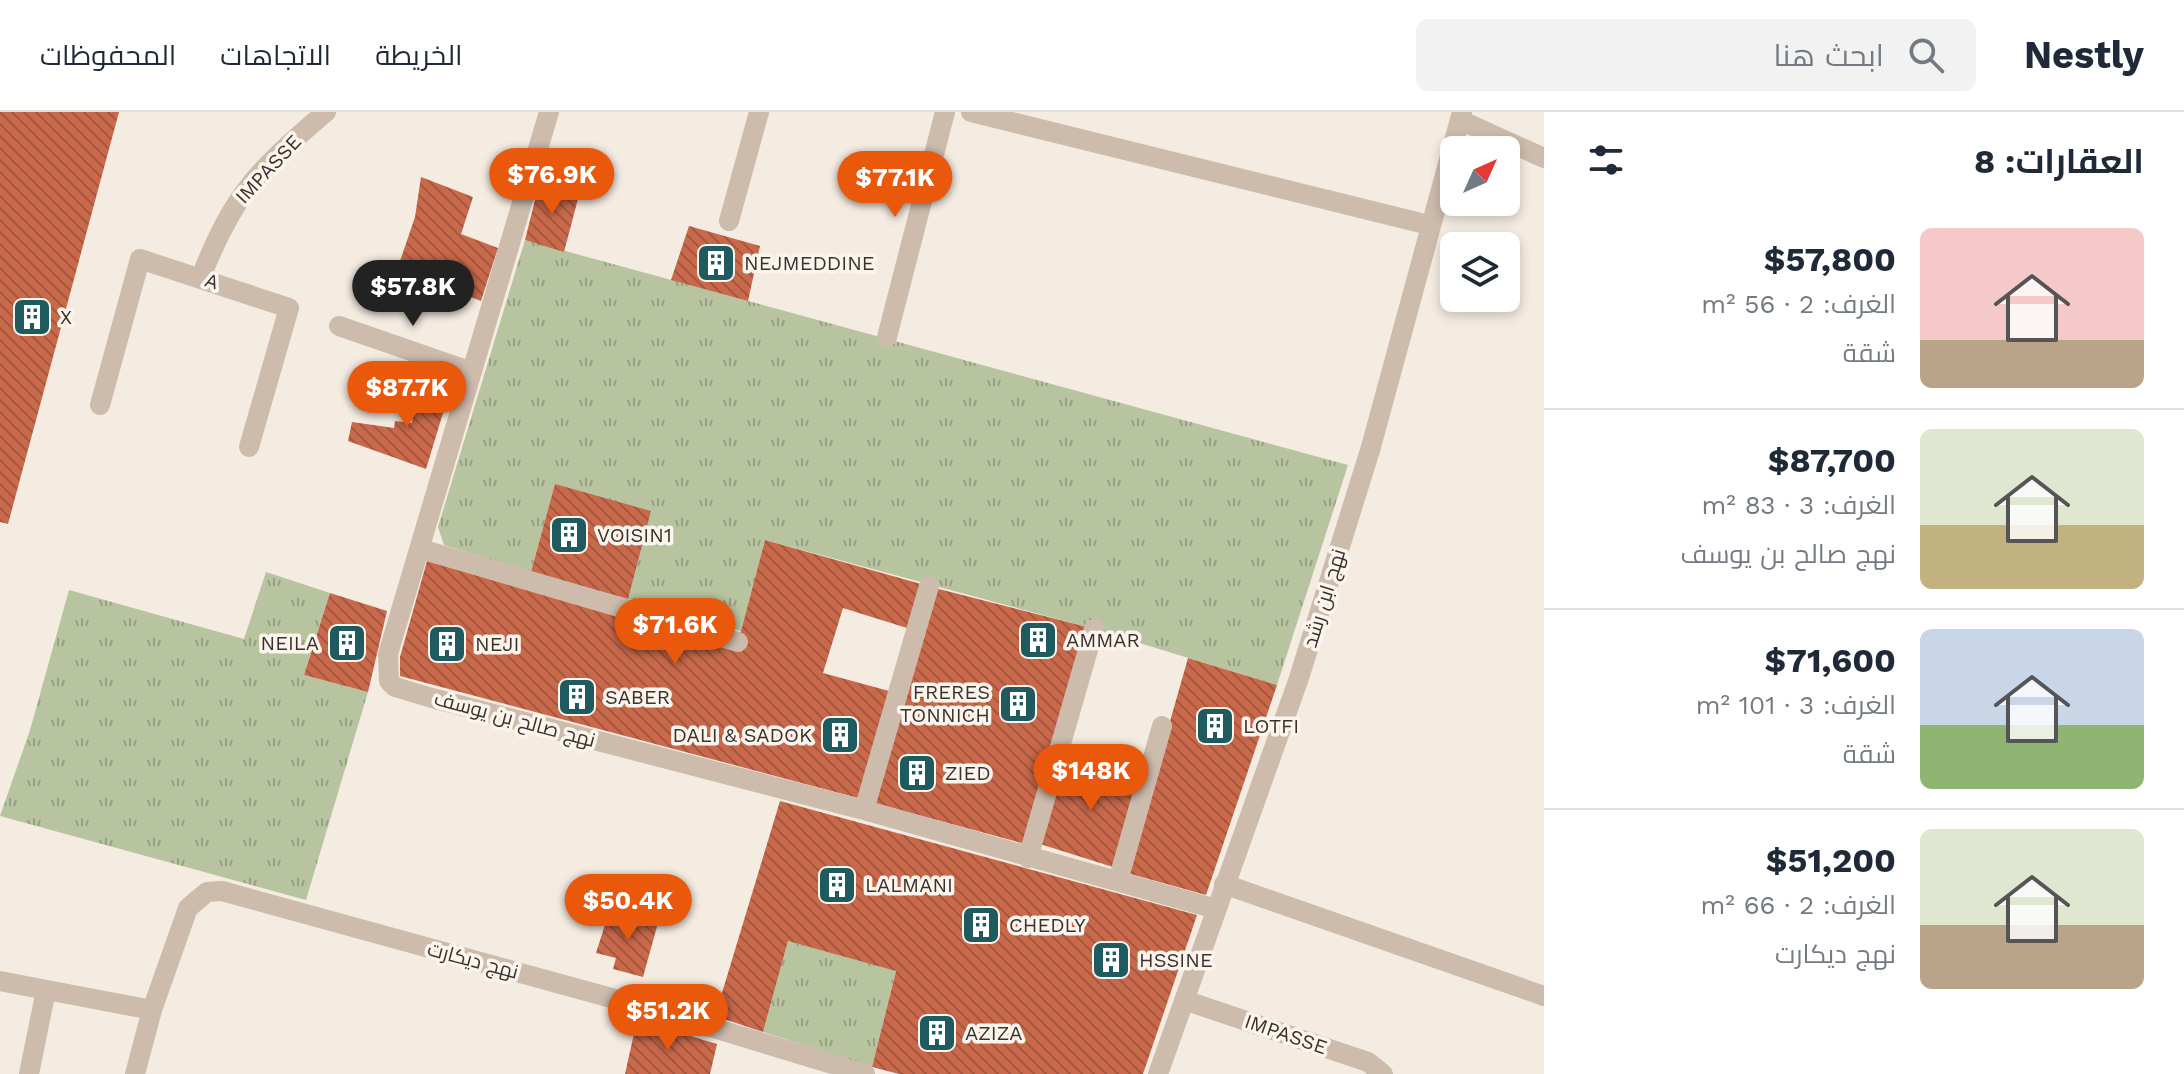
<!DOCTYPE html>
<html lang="ar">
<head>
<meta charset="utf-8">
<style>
	body { margin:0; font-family:"Work Sans",Cairo,sans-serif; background:#f2f2f3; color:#1f2937; direction:rtl; height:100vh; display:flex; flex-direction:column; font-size:30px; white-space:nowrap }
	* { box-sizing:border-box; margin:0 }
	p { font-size:26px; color:#747a83 }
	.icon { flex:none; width:44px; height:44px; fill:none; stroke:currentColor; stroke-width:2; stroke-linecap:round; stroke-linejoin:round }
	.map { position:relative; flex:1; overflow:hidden; direction:ltr }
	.sheet { display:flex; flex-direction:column; background:#fff; width:640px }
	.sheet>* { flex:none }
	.needle { width:52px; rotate:45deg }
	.tools { position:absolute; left:1440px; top:24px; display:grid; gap:16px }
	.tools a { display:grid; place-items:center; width:80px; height:80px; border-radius:12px; background:#fff; box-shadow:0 4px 12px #0003; font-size:40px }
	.price { position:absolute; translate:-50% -68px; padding:0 18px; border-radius:28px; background:#ea580c; color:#fff; font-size:26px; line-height:52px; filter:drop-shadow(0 2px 4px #0008) }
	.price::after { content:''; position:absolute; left:50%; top:48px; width:24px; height:18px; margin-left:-12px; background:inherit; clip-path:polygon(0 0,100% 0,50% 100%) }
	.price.on { background:#222; color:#fff }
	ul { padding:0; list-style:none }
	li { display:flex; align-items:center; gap:24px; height:200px; padding:0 40px }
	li+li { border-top:2px solid #e0e1e3 }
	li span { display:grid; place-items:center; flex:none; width:224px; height:160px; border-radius:12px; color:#555 }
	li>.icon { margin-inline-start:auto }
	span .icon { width:96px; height:96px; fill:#fffc; stroke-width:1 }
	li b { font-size:34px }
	h2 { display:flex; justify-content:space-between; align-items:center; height:96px; padding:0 40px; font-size:34px }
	header { display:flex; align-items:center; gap:48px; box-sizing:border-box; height:112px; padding:0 40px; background:#fff; border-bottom:2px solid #e0e1e3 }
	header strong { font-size:38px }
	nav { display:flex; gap:44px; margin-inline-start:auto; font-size:28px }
	.search { width:560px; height:72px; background:#f2f2f3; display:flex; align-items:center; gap:20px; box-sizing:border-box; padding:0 28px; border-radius:12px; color:#747a83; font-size:30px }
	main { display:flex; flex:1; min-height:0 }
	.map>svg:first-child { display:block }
	.grass { fill:url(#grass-tufts) }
	.building { fill:url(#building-back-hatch) }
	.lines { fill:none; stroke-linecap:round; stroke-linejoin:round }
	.minor { stroke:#cdbbac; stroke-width:20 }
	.labels { text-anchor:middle; stroke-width:7; stroke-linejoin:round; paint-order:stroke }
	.street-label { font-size:20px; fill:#3b302b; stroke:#fbf5ee }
	.poi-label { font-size:20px; fill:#3b302b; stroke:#fbf5ee; text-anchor:start }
</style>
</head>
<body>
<header>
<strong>Nestly</strong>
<div class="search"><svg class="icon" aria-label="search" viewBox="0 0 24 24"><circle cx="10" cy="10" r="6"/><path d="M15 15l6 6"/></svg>ابحث هنا</div>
<nav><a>الخريطة</a><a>الاتجاهات</a><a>المحفوظات</a></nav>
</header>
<main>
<section class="sheet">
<h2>العقارات: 8<svg class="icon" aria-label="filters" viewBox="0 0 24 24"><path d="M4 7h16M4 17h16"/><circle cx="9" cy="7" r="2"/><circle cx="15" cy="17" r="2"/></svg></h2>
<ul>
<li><span style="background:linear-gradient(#f6c9c9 70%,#b9a48a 0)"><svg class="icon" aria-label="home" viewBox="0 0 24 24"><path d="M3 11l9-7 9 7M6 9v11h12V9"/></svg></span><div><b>$57,800</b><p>الغرف: 2 · 56 m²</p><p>شقة</p></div></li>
<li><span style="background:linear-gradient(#dfe7d0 60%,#c2b280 0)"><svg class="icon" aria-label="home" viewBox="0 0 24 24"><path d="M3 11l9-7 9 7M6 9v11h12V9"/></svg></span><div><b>$87,700</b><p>الغرف: 3 · 83 m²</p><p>نهج صالح بن يوسف</p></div></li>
<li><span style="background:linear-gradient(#c9d6e8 60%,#8fb573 0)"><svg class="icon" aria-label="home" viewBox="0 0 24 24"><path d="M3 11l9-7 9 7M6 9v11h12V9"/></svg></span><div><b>$71,600</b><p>الغرف: 3 · 101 m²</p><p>شقة</p></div></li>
<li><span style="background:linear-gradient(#dfe7d0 60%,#b9a48a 0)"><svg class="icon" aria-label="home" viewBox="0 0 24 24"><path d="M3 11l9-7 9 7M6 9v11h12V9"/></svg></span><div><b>$51,200</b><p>الغرف: 2 · 66 m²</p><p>نهج ديكارت</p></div></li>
</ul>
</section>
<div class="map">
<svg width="1544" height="962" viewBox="0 0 1544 962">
	<defs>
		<pattern id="grass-tufts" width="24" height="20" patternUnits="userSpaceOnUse" patternTransform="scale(2)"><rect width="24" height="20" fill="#b8c4a0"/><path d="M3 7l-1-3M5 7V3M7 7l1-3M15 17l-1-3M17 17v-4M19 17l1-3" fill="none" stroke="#97a083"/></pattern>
		<pattern id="building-back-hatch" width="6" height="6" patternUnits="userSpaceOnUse" patternTransform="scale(2)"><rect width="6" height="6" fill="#c8694b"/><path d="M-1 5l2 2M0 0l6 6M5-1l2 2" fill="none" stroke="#a4573f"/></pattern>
	</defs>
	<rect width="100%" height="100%" fill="#f4ebe1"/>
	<!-- grass -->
	<path class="grass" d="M 525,128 L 1348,353 L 1277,573 L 1087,515 L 765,428 L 741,519 L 628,487 L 555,373 L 531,460 L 444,433 L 438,415 Z
		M 266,460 L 330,481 L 304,563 L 368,580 L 306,788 L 0,704 L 30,618 L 69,478 L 244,527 Z
		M 788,829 L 896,858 L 872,955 L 763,920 Z"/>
	<!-- building -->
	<path class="building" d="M 0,0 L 119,0 L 8,412 L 0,410 Z
		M 421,65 L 473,85 L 461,122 L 498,136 L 481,189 L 398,155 L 415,105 Z
		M 540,68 L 580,79 L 564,140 L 525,128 Z
		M 689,114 L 760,134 L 748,189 L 671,168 Z
		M 417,270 L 450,278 L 426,357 L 348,329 L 352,310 L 394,316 L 395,309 L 412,311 Z
		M 555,372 L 651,399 L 628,487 L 531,460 Z
		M 765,428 L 921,472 L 907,516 L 843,496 L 823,561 L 889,579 L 858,686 L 400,564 L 400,545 L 427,449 L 736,538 Z
		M 935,476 L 1087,515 L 1025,732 L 874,691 Z
		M 330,481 L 387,499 L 368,580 L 304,563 Z
		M 1188,546 L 1277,573 L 1206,783 L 1127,761 Z
		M 1067,644 L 1142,666 L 1116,756 L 1040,732 Z
		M 780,689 L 1197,803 L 1143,962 L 899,962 L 872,955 L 896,859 L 788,829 L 763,920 L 715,904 Z
		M 610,797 L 658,811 L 643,865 L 613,857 L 616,846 L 596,841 Z
		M 637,908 L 717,932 L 710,962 L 625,962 Z"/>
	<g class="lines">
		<!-- minor -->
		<path class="minor" d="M 549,0 L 388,542 L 389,569 L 395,575 L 432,586 L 864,698 L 1216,797
			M 971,0 L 1429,113
			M 1460,8 L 1544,46
			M 729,109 L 759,0
			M 201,165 C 234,81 258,58 326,0
			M 339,214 L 472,260
			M 887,225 L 945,0
			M 100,293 L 140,147 L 289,196 L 249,335
			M 421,437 L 738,530
			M 864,698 L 929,474
			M 1028,746 L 1094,517
			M 1118,769 L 1162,614
			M 1224,772 L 1544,884
			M 0,869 L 152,898
			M 1184,888 L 1368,950 L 1383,962
			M 29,962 L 46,878
			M 135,962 L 152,898 L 188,796 L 207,780 L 222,779 L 648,896 L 865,962
			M 1158,962 L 1299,566 L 1371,335 L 1462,0"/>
	</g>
	<!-- icons -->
	<defs>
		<symbol id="building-square" viewBox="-11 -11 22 22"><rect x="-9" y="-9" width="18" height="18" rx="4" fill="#1f5a5e" stroke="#fbf5ee"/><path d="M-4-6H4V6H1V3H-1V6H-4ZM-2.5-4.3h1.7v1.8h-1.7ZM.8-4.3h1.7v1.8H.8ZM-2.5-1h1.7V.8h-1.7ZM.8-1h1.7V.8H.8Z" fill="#fff"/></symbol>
	</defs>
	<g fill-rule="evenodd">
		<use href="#building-square" x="694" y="129" width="44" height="44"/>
		<use href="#building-square" x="10" y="183" width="44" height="44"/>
		<use href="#building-square" x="547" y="401" width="44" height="44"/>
		<use href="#building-square" x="1016" y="506" width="44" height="44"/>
		<use href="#building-square" x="325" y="509" width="44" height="44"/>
		<use href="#building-square" x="425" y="510" width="44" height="44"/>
		<use href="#building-square" x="555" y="563" width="44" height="44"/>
		<use href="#building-square" x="996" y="570" width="44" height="44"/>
		<use href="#building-square" x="1193" y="592" width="44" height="44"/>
		<use href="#building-square" x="818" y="601" width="44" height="44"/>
		<use href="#building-square" x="895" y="639" width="44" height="44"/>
		<use href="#building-square" x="815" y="751" width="44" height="44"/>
		<use href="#building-square" x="959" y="791" width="44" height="44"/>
		<use href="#building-square" x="1089" y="826" width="44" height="44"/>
		<use href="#building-square" x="915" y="899" width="44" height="44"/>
	</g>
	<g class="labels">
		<!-- street labels -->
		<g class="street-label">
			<text transform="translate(268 57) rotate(-47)" y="7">IMPASSE</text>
			<text transform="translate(212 169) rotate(19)" y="7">A</text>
			<text transform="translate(1324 486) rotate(-73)" y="7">نهج ابن رشد</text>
			<text transform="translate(515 607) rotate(15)" y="7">نهج صالح بن يوسف</text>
			<text transform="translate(473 848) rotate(15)" y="7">نهج ديكارت</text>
			<text transform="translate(1286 922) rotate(19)" y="7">IMPASSE</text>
		</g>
		<!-- poi labels -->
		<g class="poi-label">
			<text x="744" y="158">NEJMEDDINE</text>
			<text x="60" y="212">X</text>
			<text x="597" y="430">VOISIN1</text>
			<text x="1066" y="535">AMMAR</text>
			<text x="319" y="538" text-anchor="end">NEILA</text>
			<text x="475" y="539">NEJI</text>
			<text x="990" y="587" text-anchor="end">FRERES<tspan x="990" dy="23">TONNICH</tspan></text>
			<text x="605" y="592">SABER</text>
			<text x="1243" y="621">LOTFI</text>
			<text x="812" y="630" text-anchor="end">DALI &amp; SADOK</text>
			<text x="945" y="668">ZIED</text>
			<text x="865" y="780">LALMANI</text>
			<text x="1009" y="820">CHEDLY</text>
			<text x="1139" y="855">HSSINE</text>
			<text x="965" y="928">AZIZA</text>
		</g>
	</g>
</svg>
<div class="tools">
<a><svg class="needle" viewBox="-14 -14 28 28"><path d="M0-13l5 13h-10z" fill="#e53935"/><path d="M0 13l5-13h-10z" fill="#747a83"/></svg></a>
<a><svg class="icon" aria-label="layers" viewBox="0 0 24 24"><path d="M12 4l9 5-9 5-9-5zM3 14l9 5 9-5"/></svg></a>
</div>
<b class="price" style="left:552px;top:104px">$76.9K</b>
<b class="price" style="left:895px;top:107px">$77.1K</b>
<b class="price on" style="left:413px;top:216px">$57.8K</b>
<b class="price" style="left:407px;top:317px">$87.7K</b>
<b class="price" style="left:675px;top:554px">$71.6K</b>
<b class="price" style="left:1091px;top:700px">$148K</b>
<b class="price" style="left:628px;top:830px">$50.4K</b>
<b class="price" style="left:668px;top:940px">$51.2K</b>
</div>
</main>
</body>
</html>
